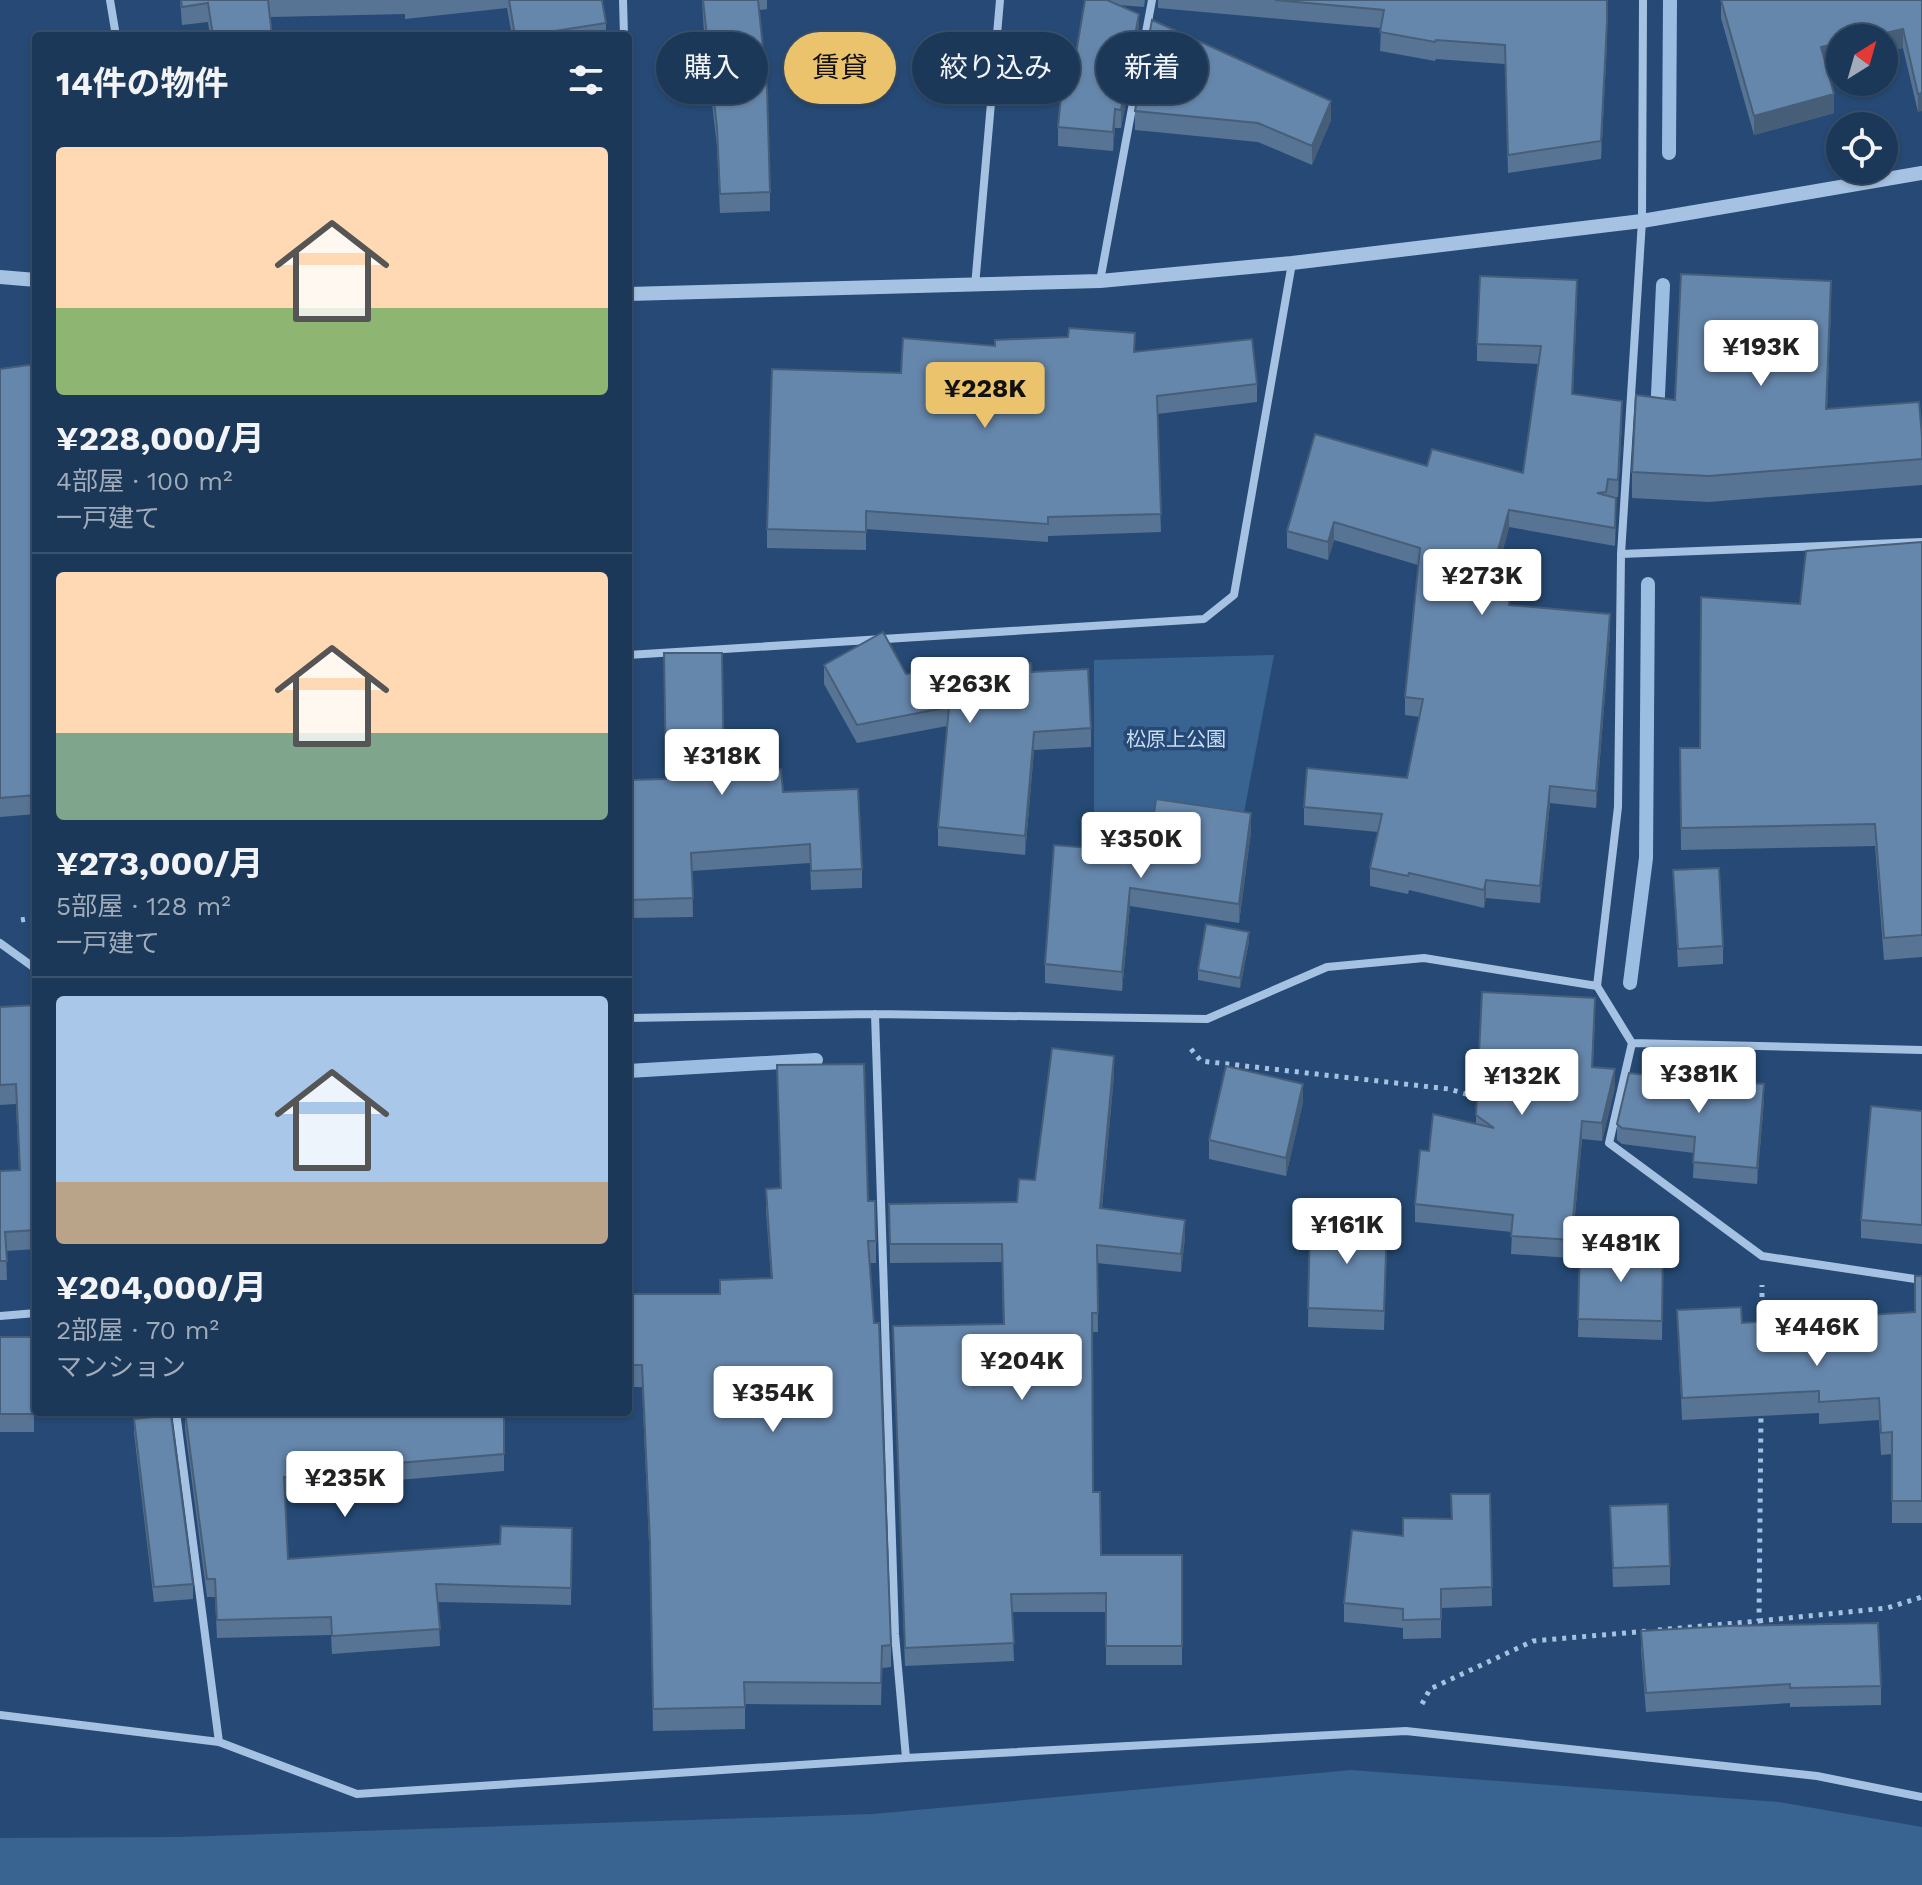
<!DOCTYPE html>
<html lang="ja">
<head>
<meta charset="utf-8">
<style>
	body { margin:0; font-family:"Work Sans","Noto Sans JP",sans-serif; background:#294361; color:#f1f3f6; height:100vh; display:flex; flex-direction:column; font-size:30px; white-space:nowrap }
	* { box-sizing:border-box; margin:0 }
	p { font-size:26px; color:#a0acba }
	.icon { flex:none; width:44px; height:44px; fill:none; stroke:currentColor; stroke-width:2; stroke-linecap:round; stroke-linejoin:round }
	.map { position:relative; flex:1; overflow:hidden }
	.side { position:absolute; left:32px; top:32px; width:600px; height:1384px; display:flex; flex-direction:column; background:#1c3858; border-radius:8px; box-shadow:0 2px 6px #0004,0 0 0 2px #3a526e }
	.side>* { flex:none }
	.banner { position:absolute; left:656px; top:32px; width:760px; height:72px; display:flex; gap:16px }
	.needle { width:52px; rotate:37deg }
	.buttons { position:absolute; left:1826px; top:24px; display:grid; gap:16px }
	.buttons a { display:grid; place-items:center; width:72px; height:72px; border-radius:50%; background:#1c3858; box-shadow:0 2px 6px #0004,0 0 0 2px #3a526e; font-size:40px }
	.price { position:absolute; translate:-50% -68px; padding:0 18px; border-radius:8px; background:#fff; color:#222; font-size:26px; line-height:52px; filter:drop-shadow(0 2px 4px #0008) }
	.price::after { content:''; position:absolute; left:50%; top:48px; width:24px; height:18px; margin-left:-12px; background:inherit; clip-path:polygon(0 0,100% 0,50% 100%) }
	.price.selected { background:#eac36c; color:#111 }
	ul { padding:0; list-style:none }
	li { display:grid; align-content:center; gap:16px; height:424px; padding:0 24px }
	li+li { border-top:2px solid #3a526e }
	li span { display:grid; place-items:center; height:248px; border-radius:8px; color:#555 }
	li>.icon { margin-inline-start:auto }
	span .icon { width:144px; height:144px; fill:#fffc; stroke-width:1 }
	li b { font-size:34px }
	h2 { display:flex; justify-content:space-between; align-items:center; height:96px; padding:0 24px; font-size:34px }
	.chip { padding:0 28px; border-radius:36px; background:#1c3858; box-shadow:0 2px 6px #0004,0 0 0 2px #3a526e; font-size:28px; line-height:72px }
	.chip.selected { background:#eac36c; color:#111 }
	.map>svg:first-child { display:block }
	.green { fill:#396492 }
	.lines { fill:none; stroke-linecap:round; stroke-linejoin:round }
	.stream { stroke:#9bbde2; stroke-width:14 }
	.path { stroke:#a6c2e2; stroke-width:5; stroke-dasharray:4 6; stroke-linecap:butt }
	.minor { stroke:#a6c2e2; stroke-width:8 }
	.tertiary { stroke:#a6c2e2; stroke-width:14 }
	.wall { fill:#587494 }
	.shaded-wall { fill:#475e78 }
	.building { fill:#6687ac; stroke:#475e78; stroke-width:2 }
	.labels { text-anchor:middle; stroke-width:7; stroke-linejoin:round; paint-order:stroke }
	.park-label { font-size:20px; fill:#c8dcf2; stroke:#264a75 }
</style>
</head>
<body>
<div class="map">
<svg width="1922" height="1885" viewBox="0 0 1922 1885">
	<rect width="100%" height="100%" fill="#264a75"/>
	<!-- green -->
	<path class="green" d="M 1274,655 L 1242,823 L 1156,818 L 1094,822 L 1094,660 Z
		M 1351,1770 L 1779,1802 L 1922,1827 L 1922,1885 L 0,1885 L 0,1838 L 179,1837 L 873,1814 Z"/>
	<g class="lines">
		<!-- stream -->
		<path class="stream" d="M 1669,153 L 1670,0
			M 1657,417 L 1663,285
			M 1630,983 L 1646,858 L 1648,584
			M 628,1071 L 816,1060"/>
		<!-- path -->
		<path class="path" d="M 21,920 L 36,917
			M 1191,1049 L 1201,1061 L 1449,1089 L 1480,1098
			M 1762,1327 L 1762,1285
			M 1759,1621 L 1887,1608 L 1922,1597
			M 1658,1630 L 1759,1621 L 1761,1413
			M 1422,1704 L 1430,1689 L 1533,1641 L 1648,1631"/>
		<!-- minor -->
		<path class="minor" d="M 110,0 L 116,36
			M 623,0 L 624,36
			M 1643,0 L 1642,221 L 1621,554 L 1618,807 L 1597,986 L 1632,1043 L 1922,1050
			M 1100,281 L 1152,0
			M 975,286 L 1000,0
			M 1621,554 L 1922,542
			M 628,655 L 1204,619 L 1234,595 L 1292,263
			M 0,943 L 36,969
			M 875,1014 L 895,1634 L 906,1758
			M 628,1018 L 875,1014 L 1207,1019 L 1327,967 L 1424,958 L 1597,986
			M 1632,1043 L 1609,1143 L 1762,1256 L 1922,1280
			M 0,1316 L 36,1313
			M 176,1412 L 219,1742
			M 0,1715 L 219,1742 L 357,1794 L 906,1758 L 1406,1731 L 1817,1776 L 1922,1797"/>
		<!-- tertiary -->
		<path class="tertiary" d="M 0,277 L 36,280
			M 628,294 L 1100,281 L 1292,263 L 1642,221 L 1922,173"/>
	</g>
	<!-- wall -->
	<path class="wall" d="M 180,0 L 602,0 L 606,23 L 606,36 L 512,36 L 507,8 L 405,19 L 405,14 L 270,17 L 272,36 L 210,36 L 208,22 L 182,25 Z
		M 702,0 L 767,0 L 767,9 L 759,10 L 770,192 L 770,211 L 720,213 L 717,147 L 704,33 Z
		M 1085,0 L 1145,0 L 1144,7 L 1118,5 L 1139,33 L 1121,128 L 1115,128 L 1113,151 L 1058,146 L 1058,127 L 1072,77 Z
		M 1158,0 L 1607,0 L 1607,41 L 1601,159 L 1508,173 L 1505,64 L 1436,59 L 1435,61 L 1380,51 L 1381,28 L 1158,8 Z
		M 1721,0 L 1922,0 L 1918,112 L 1903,48 L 1884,52 L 1884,38 L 1826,65 L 1834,113 L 1754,135 L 1721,18 Z
		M 1135,111 L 1331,120 L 1312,165 L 1258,142 L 1135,130 Z
		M 1577,298 L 1573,394 L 1622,419 L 1618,497 L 1614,497 L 1616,516 L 1615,546 L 1509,527 L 1493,587 L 1510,605 L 1610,632 L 1596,808 L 1550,803 L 1540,903 L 1486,898 L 1484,908 L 1409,890 L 1408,894 L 1370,886 L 1370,868 L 1378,832 L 1304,825 L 1304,807 L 1407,778 L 1420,717 L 1405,715 L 1405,697 L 1418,565 L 1334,540 L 1328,560 L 1287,548 L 1287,531 L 1427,466 L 1523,473 L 1538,364 L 1477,361 L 1477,344 Z
		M 1831,307 L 1827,409 L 1922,437 L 1922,485 L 1709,502 L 1632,498 L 1632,472 L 1675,400 Z
		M 995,346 L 1135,351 L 1257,384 L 1257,402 L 1157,414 L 1161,532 L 1048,536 L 1048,542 L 866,529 L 866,550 L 767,548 L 767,529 L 901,373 Z
		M 36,364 L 36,814 L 0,817 L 0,369 Z
		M 1922,542 L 1922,957 L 1884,960 L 1875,846 L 1681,850 L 1680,748 L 1700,748 L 1800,604 Z
		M 824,665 L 906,674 L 1032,672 L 1091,728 L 1091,747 L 1034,750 L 1025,855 L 938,846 L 938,827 L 947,726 L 857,743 L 824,684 Z
		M 724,773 L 783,792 L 862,869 L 862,888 L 811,890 L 810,863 L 692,871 L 693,917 L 628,918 L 628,780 L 666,779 Z
		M 1251,832 L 1239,923 L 1130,906 L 1122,991 L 1045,983 L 1045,964 L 1149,853 Z
		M 1673,870 L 1723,946 L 1723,964 L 1678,967 Z
		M 1249,941 L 1240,988 L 1198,980 L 1198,970 Z
		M 36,1005 L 36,1249 L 6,1251 L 7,1280 L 0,1280 L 0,1171 L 19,1170 L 16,1104 L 0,1105 L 0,1007 Z
		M 1595,1016 L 1593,1067 L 1615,1087 L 1602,1141 L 1582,1139 L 1571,1258 L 1511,1254 L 1512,1232 L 1415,1222 L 1415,1204 L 1476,1124 L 1476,1115 Z
		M 777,1065 L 868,1201 L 876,1241 L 876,1263 L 870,1263 L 891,1645 L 891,1667 L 882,1668 L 881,1705 L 745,1704 L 745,1729 L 653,1731 L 650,1565 L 642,1387 L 628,1387 L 628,1294 L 720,1294 L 771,1278 L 766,1211 L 766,1189 L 780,1188 Z
		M 1114,1075 L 1102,1208 L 1185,1238 L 1181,1272 L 1097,1263 L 1098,1332 L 1092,1332 L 1093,1492 L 1101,1555 L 1182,1555 L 1182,1665 L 1106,1665 L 1106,1612 L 1012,1612 L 1014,1661 L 905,1666 L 893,1326 L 1003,1324 L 1002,1262 L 890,1263 L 889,1204 L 1017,1202 Z
		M 1764,1100 L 1757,1184 L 1693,1178 L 1694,1153 L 1622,1144 L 1617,1140 L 1617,1124 Z
		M 1303,1102 L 1286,1176 L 1209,1159 L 1209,1140 Z
		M 1922,1111 L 1922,1244 L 1861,1238 L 1861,1220 Z
		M 1310,1221 L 1387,1243 L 1384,1330 L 1308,1327 Z
		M 1580,1247 L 1663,1248 L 1662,1340 L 1578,1337 Z
		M 1922,1276 L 1922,1523 L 1892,1523 L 1892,1454 L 1881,1455 L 1879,1420 L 1819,1424 L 1819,1413 L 1682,1420 L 1677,1310 L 1742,1323 L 1915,1312 Z
		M 0,1337 L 34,1337 L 34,1432 L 0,1432 Z
		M 185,1412 L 504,1412 L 504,1471 L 351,1484 L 351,1494 L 285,1494 L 288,1559 L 500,1544 L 572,1528 L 571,1605 L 438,1602 L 440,1646 L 332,1654 L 331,1635 L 217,1638 L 215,1597 L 207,1597 L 185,1428 Z
		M 134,1419 L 193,1584 L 193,1599 L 154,1602 L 134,1433 Z
		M 1490,1494 L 1492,1606 L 1441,1608 L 1441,1638 L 1403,1639 L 1403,1628 L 1344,1622 L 1344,1603 L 1403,1536 L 1452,1519 Z
		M 1610,1506 L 1670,1566 L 1670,1585 L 1613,1587 Z
		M 1641,1631 L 1881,1686 L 1881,1705 L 1790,1707 L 1790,1703 L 1646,1712 L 1641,1650 Z"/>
	<!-- shaded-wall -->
	<path class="shaded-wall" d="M 1139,14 L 1139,33 L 1121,128 L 1121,110 Z
		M 1607,22 L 1607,41 L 1601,159 L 1601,141 Z
		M 1903,29 L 1903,48 L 1884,52 L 1884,38 L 1864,38 Z
		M 1840,43 L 1840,62 L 1821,66 L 1821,47 Z
		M 1922,93 L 1922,111 L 1918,112 L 1918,94 Z
		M 1834,94 L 1834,113 L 1754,135 L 1754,116 Z
		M 1331,101 L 1331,120 L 1312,165 L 1312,146 Z
		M 1115,109 L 1115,128 L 1113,151 L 1113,132 Z
		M 1831,281 L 1831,307 L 1826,435 L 1826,409 Z
		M 1622,401 L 1622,419 L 1618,497 L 1618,480 Z
		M 1509,510 L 1509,527 L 1488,605 L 1488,587 Z
		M 1334,522 L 1334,540 L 1328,560 L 1328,542 Z
		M 1610,614 L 1610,632 L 1596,808 L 1596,791 Z
		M 1034,732 L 1034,750 L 1025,855 L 1025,836 Z
		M 1550,786 L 1550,803 L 1540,903 L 1540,886 Z
		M 1251,813 L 1251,832 L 1239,923 L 1239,904 Z
		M 1486,880 L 1486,898 L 1484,908 L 1484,890 Z
		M 1130,888 L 1130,906 L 1122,991 L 1122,972 Z
		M 1249,932 L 1249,941 L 1240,988 L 1240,978 Z
		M 1114,1056 L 1114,1075 L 1100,1226 L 1100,1208 Z
		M 1615,1069 L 1615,1087 L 1602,1141 L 1602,1123 Z
		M 1303,1084 L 1303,1102 L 1286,1176 L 1286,1158 Z
		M 1764,1084 L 1764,1100 L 1757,1184 L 1757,1168 Z
		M 1582,1121 L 1582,1139 L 1571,1258 L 1571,1240 Z
		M 1185,1220 L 1185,1238 L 1181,1272 L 1181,1254 Z"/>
	<!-- building -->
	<path class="building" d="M 181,0 L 268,0 L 272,36 L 213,36 L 208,3 L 182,7 Z
		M 509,0 L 602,0 L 606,23 L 523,36 L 515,36 Z
		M 703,0 L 758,0 L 767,88 L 770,192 L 720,194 L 717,128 Z
		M 1085,0 L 1107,0 L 1139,14 L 1121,110 L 1115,109 L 1113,132 L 1058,127 L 1063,76 L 1072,77 Z
		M 1275,0 L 1607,0 L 1607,22 L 1601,141 L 1508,155 L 1505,45 L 1436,40 L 1435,42 L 1380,32 L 1384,10 Z
		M 1721,0 L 1922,0 L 1922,93 L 1918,94 L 1903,29 L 1864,38 L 1840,38 L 1840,43 L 1821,47 L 1834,94 L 1754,116 Z
		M 1152,20 L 1331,101 L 1312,146 L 1258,123 L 1135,111 Z
		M 1681,274 L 1831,281 L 1826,409 L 1919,402 L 1922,437 L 1922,459 L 1709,476 L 1632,472 L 1636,395 L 1675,400 Z
		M 1480,276 L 1577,280 L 1572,394 L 1622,401 L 1618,480 L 1608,479 L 1606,492 L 1597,493 L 1616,498 L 1615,528 L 1509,510 L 1488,587 L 1510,588 L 1509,605 L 1610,614 L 1596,791 L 1550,786 L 1540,886 L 1486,880 L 1484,890 L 1409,873 L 1408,876 L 1370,868 L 1382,814 L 1304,807 L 1307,768 L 1407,778 L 1423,699 L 1405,697 L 1420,548 L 1334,522 L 1328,542 L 1287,531 L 1315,434 L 1427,466 L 1432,449 L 1523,473 L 1541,346 L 1477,344 Z
		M 1069,328 L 1135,333 L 1134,352 L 1252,339 L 1257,384 L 1157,396 L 1161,514 L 1048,517 L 1048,524 L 866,511 L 866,532 L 767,529 L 772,369 L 901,373 L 903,338 L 995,346 L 995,340 L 1068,337 Z
		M 36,364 L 36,795 L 0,798 L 0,369 Z
		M 1922,542 L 1922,935 L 1884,938 L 1875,824 L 1681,828 L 1680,748 L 1700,748 L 1701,597 L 1800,604 L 1806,551 Z
		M 883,632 L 906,674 L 1031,663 L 1032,672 L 1088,669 L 1091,728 L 1034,732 L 1025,836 L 938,827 L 949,707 L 857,725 L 824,665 Z
		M 664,653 L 722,653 L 724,773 L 781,769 L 783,792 L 858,789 L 862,869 L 811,871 L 810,844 L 691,853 L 693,898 L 628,900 L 628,780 L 666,779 Z
		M 1156,799 L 1251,813 L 1239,904 L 1130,888 L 1122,972 L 1045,964 L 1054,845 L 1149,853 Z
		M 1719,868 L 1723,946 L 1678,949 L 1673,870 Z
		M 1206,924 L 1249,932 L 1240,978 L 1198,970 Z
		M 1482,992 L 1595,998 L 1592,1067 L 1615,1069 L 1602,1123 L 1582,1121 L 1571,1240 L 1511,1236 L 1513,1215 L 1415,1204 L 1420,1150 L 1429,1151 L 1433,1114 L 1494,1128 L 1476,1115 Z
		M 36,1005 L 36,1230 L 5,1232 L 7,1261 L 0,1261 L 0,1171 L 20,1170 L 16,1084 L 0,1085 L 0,1007 Z
		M 1052,1048 L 1114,1056 L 1100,1208 L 1185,1220 L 1181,1254 L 1097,1245 L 1098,1313 L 1092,1313 L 1093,1492 L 1100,1492 L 1101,1555 L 1182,1555 L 1182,1646 L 1106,1646 L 1106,1593 L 1011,1594 L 1014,1643 L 905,1648 L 893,1326 L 1004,1324 L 1002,1244 L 890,1244 L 889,1204 L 1017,1202 L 1019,1179 L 1035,1180 Z
		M 864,1064 L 868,1201 L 875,1201 L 876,1241 L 868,1241 L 874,1323 L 879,1323 L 891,1645 L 882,1646 L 881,1683 L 744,1682 L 745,1707 L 653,1709 L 650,1543 L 642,1365 L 628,1365 L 628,1294 L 720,1294 L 720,1280 L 772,1278 L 766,1189 L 781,1188 L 777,1065 Z
		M 1226,1066 L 1303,1084 L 1286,1158 L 1209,1140 Z
		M 1629,1073 L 1700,1081 L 1700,1079 L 1764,1084 L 1757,1168 L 1693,1162 L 1695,1137 L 1622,1128 L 1617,1124 Z
		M 1871,1106 L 1922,1111 L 1922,1225 L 1861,1220 Z
		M 1310,1221 L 1387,1224 L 1384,1311 L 1308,1308 Z
		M 1580,1247 L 1663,1248 L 1662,1321 L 1578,1319 Z
		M 1915,1276 L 1922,1276 L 1922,1501 L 1892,1501 L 1892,1432 L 1881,1433 L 1879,1398 L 1819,1402 L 1819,1391 L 1682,1398 L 1677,1310 L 1741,1307 L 1742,1323 L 1915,1312 Z
		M 0,1337 L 34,1337 L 34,1414 L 0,1414 Z
		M 185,1412 L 504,1412 L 504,1454 L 351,1467 L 351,1476 L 284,1477 L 288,1559 L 500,1544 L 501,1526 L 572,1528 L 571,1588 L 436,1584 L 440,1629 L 332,1636 L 331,1617 L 217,1620 L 215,1579 L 207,1579 Z
		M 171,1415 L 193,1584 L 154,1587 L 134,1419 Z
		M 1451,1494 L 1490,1494 L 1492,1587 L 1441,1589 L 1441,1619 L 1403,1620 L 1403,1609 L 1344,1603 L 1352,1530 L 1403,1536 L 1403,1518 L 1452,1519 Z
		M 1668,1504 L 1670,1566 L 1613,1568 L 1610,1506 Z
		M 1878,1623 L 1881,1686 L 1790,1688 L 1790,1684 L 1646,1693 L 1641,1631 L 1728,1626 Z"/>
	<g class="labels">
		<!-- park labels -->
		<g class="park-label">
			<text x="1176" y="746">松原上公園</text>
		</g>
	</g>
</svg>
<div class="buttons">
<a><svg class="needle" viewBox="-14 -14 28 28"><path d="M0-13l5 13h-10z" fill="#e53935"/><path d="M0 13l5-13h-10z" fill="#a0acba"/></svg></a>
<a><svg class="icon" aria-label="locate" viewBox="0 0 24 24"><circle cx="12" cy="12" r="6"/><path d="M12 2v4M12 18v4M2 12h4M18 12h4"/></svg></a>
</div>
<b class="price" style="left:1761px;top:388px">¥193K</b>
<b class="price selected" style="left:985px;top:430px">¥228K</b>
<b class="price" style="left:1482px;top:617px">¥273K</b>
<b class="price" style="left:970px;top:725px">¥263K</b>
<b class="price" style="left:722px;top:797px">¥318K</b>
<b class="price" style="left:1141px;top:880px">¥350K</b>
<b class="price" style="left:1699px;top:1115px">¥381K</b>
<b class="price" style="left:1522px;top:1117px">¥132K</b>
<b class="price" style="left:1347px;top:1266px">¥161K</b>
<b class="price" style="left:1621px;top:1284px">¥481K</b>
<b class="price" style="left:1817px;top:1368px">¥446K</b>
<b class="price" style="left:1022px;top:1402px">¥204K</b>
<b class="price" style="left:773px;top:1434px">¥354K</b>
<b class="price" style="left:345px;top:1519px">¥235K</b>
<div class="banner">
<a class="chip">購入</a>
<a class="chip selected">賃貸</a>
<a class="chip">絞り込み</a>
<a class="chip">新着</a>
</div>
<section class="side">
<h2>14件の物件<svg class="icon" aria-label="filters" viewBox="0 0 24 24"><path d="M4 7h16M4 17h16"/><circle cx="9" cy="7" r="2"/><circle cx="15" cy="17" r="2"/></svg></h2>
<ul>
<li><span style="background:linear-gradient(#ffd9b3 65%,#8fb573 0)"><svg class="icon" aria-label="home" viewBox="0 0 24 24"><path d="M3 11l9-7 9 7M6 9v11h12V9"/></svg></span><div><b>¥228,000/月</b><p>4部屋 · 100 m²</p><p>一戸建て</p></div></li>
<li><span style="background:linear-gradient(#ffd9b3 65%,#7fa58c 0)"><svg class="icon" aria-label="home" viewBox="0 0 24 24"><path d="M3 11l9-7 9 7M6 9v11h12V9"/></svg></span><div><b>¥273,000/月</b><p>5部屋 · 128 m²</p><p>一戸建て</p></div></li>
<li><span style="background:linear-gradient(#a9c7e8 75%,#b9a48a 0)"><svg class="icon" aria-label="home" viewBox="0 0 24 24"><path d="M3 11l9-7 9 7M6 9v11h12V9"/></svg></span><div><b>¥204,000/月</b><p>2部屋 · 70 m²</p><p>マンション</p></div></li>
</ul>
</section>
</div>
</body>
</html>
